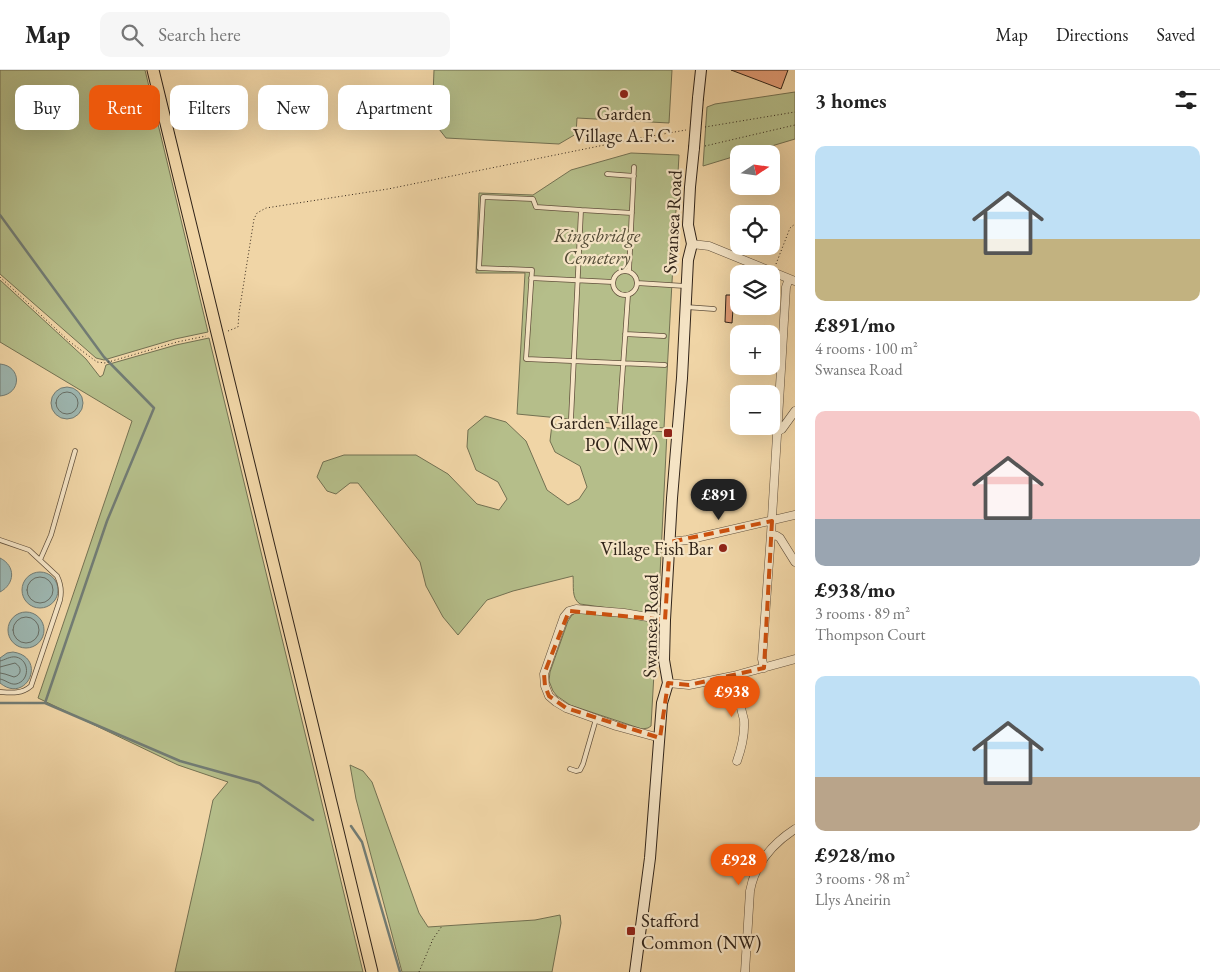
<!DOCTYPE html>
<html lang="en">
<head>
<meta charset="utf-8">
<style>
	body { margin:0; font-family:"EB Garamond",serif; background:#f6f6f6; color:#222; height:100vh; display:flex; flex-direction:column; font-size:19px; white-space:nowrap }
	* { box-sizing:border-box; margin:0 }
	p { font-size:16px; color:#767676 }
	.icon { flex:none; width:28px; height:28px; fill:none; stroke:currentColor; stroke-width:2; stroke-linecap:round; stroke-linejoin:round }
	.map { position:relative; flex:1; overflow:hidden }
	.sheet { display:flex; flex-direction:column; background:#fff; width:425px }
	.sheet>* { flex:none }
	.top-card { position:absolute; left:15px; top:15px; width:475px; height:45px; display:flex; gap:10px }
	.needle { width:32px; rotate:77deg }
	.fabs { position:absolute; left:730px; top:75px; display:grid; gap:10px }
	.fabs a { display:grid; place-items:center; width:50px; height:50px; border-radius:10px; background:#fff; box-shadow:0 5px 20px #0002; font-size:25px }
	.price { position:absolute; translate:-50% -42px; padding:0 11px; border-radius:18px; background:#ea580c; color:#fff; font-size:16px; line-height:32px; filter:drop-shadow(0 1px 2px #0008) }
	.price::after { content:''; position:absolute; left:50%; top:30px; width:15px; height:11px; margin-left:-8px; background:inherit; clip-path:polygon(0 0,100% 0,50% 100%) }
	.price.active { background:#222; color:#fff }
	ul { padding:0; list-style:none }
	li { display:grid; align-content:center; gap:10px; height:265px; padding:0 20px }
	li span { display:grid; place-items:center; height:155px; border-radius:10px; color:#555 }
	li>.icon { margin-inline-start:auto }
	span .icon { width:90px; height:90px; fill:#fffc; stroke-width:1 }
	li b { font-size:21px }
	h2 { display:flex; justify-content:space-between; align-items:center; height:60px; padding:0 20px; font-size:21px }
	.tag { padding:0 18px; border-radius:10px; background:#fff; box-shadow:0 5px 20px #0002; font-size:18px; line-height:45px }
	.tag.active { background:#ea580c; color:#fff }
	header { display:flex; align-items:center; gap:30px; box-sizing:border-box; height:70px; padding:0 25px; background:#fff; border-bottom:1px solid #e0e0e0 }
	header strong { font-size:24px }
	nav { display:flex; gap:28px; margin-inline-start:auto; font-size:18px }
	.search { width:350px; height:45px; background:#f6f6f6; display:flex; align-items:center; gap:12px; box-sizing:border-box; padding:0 18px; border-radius:10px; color:#767676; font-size:19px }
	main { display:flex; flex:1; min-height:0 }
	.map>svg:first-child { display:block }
	.green { fill:#b5be8a; stroke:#737152 }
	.water { fill:#9db6b0; stroke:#727c74 }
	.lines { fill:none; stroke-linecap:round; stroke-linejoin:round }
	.shore { stroke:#676d64; stroke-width:1 }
	.stream { stroke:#727c74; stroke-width:2.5 }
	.building { fill:#e39d76; stroke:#312419 }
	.service-casing { stroke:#61503c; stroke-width:5.5 }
	.minor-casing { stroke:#61503c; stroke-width:9 }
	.secondary-casing { stroke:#312419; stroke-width:12 }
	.primary-casing { stroke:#312419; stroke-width:13 }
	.path { stroke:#312419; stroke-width:1; stroke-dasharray:1 2.5; stroke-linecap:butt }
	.service { stroke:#f5e4c5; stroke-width:4 }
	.minor { stroke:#f5e4c5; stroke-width:8 }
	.secondary { stroke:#f5e4c5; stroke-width:10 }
	.primary { stroke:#f0d5a6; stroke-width:11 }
	.secondary-bridge-casing { stroke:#312419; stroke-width:12; stroke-linecap:butt }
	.secondary-bridge { stroke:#f5e4c5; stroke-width:10 }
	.marked { fill:none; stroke:#cd510e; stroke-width:4; stroke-dasharray:10 6; stroke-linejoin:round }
	.poi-dot { fill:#8f2418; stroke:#f5e4c5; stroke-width:2 }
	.labels { text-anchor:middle; stroke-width:4.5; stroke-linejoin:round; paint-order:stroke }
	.poi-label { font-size:19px; fill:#312419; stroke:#f5e4c5; text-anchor:end }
	.street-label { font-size:19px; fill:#312419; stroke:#f5e4c5 }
	.park-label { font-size:19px; font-style:italic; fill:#524a35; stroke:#f5e4c5 }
</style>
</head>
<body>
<header>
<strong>Map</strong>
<div class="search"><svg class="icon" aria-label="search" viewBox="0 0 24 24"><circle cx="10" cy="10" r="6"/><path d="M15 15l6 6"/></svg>Search here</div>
<nav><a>Map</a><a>Directions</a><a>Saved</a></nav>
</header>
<main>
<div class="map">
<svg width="795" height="902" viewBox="0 0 795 902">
	<rect width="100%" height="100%" fill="#f0d5a6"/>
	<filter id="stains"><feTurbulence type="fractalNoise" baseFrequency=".004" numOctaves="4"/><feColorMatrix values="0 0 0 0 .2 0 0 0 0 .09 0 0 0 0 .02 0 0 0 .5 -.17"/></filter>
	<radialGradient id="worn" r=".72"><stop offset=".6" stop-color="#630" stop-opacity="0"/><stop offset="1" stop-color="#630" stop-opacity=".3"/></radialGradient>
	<!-- green -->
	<path class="green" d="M 0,0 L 145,0 L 208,262 L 175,269 L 104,290 L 96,288 L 0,204 Z
		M 434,0 L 672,0 L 669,53 L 577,48 L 576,64 L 559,74 L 446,68 L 432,50 Z
		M 795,22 L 795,69 L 745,84 L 739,84 L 739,85 L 703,96 L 707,37 L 715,34 Z
		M 631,83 L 679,85 L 664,358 L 517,344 L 525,203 L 476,203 L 479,123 L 533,125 L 571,100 Z
		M 0,210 L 86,289 L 100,307 L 103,305 L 106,295 L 176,275 L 209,268 L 363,902 L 175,902 L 202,782 L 213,730 L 228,712 L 178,695 L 38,628 L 132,351 L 0,272 Z
		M 485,346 L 506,352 L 526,371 L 547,420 L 568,435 L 579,429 L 587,417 L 580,396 L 555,382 L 550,371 L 552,354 L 667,362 L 658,545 L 580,534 C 571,528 574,516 573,506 L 513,521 L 487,530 L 458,565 L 443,547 L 426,516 L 420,492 L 358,413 L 350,413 L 336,424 L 327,421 L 317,407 L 323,392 L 344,385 L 416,385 L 448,404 L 477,434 L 499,440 L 507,429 L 498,412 L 476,400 L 467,377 L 468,360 Z
		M 577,542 L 657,550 L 651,656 L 648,658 L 642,659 L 570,635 L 557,626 L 553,621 L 549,611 L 550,602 L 568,551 L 572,545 Z
		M 350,695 L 363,701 L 372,712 L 419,843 L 428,857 L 535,850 L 560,845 L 561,853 L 552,902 L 402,902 L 356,729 Z"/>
	<!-- water -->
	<path class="water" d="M 0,294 C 22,296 22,324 0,326 Z
		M51 333a16 16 0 1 1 32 0a16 16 0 1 1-32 0Z
		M 0,488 C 16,496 15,514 0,522 Z
		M22 520a18 18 0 1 1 36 0a18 18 0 1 1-36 0Z
		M8 560a18 18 0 1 1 36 0a18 18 0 1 1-36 0Z
		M 13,582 C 48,587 27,635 0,613 L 0,588 L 7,583 Z"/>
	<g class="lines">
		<!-- shore -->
		<path class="shore" d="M56 333a11 11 0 1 1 22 0a11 11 0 1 1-22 0Z
			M27 520a13 13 0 1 1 26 0a13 13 0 1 1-26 0Z
			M13 560a13 13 0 1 1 26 0a13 13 0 1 1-26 0Z
			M 0,591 C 5,590 10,586 16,587 C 30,590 30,611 16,614 C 10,615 6,610 0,609
			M 0,597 L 15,593 C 22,597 22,605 14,607 L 5,604 L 0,603"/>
		<!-- stream -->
		<path class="stream" d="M 0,145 L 104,287 L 154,338 L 107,451 L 45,633
			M 0,633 L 45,633 L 180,691 L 259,713 L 313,750
			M 351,756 L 362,772 L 400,902"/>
	</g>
	<!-- building -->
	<path class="building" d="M 731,0 L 788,0 L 781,19 Z
		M 726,225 L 734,225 L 732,253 L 725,252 Z"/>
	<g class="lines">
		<defs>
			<path id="service" d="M 607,104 L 634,106
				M 581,140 L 536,137 L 533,129 L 483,127 L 479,198 L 532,200 L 526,289 L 665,295
				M613 213a12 12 0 1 1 24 0a12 12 0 1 1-24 0Z
				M 629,201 L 634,97
				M 531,208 L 613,212
				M 637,213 L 685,216
				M 686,237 L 714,239
				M 625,264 L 664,266
				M 571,349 L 581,140 L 632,143
				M 619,353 L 628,225
				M 0,470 L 29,480 L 57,506 C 61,514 62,521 60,530 L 31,616 C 22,624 12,623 0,622
				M 40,490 L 51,465 L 75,381
				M 570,699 L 576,701 L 580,700 L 583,694 L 596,649"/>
			<path id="minor" d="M 692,174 L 709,176 L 795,211
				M 777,362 L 782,359 L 795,341
				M 771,464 L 777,466 L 780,468 L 795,492
				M 670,472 L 687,470 L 795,445
				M 764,598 L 762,589 L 771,464 L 786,217 L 789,209
				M 733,606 L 744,650 C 745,665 742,677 737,691
				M 668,613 L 689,615 L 733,606 L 795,589
				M 660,668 L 616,656 L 566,638 L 556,632 L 549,626 L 545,616 L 544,604 L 564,547 L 569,541 L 576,539 L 624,543 L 665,550
				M 745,902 L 750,821 C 755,793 772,774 795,759"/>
			<path id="secondary" d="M 698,28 L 701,0
				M 635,902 L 650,788 L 662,633 L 668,613 L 664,590 L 665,550 L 672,428 L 682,308 L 688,190 L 692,174 L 688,155 L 690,117 L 694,78"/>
			<path id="primary" d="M 153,0 L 294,579 L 372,902"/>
		</defs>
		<!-- service casing -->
		<use href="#service" class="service-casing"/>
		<!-- minor casing -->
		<use href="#minor" class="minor-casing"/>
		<!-- secondary casing -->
		<use href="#secondary" class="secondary-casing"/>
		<!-- primary casing -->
		<use href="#primary" class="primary-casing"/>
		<!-- path -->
		<path class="path" d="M 705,57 L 795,42
			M 705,76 L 795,55
			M 776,194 L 790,158 L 795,154
			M 0,207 L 70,272 L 97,292 L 105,293 L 177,272 L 206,266
			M 228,261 L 238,257 L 239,243 L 254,149 L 257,143 L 266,138 L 388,119 L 629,70 L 686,60
			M 419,902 L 433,869 L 442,856"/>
		<!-- service -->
		<use href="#service" class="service"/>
		<!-- minor -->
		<use href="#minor" class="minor"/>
		<!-- secondary -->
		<use href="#secondary" class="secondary"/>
		<!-- primary -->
		<use href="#primary" class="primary"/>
		<defs>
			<path id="secondary-bridge" d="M 694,78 L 698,28"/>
		</defs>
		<!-- secondary-bridge casing -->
		<use href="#secondary-bridge" class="secondary-bridge-casing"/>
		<!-- secondary-bridge -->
		<use href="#secondary-bridge" class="secondary-bridge"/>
	</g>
	<!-- marked area -->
	<path class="marked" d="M 772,451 L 764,598 L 689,615 L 668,613 L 660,668 L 566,638 L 549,626 L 545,616 L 544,604 L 569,541 L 665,550 L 670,472 Z"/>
	<!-- markers -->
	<g class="poi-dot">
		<circle cx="624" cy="24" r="5"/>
		<rect x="663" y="358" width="10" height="10" rx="2.5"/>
		<circle cx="723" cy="478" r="5"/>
		<rect x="626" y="856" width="10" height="10" rx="2.5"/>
	</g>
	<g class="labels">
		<!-- poi labels -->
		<g class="poi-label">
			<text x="624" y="50" text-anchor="middle">Garden<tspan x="624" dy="22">Village A.F.C.</tspan></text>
			<text x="658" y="359">Garden Village<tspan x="658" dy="22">PO (NW)</tspan></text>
			<text x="713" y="485">Village Fish Bar</text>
			<text x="641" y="857" text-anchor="start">Stafford<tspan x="641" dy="22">Common (NW)</tspan></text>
		</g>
		<!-- street labels -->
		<g class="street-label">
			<text transform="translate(672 152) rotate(-87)" y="7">Swansea Road</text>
			<text transform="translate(650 556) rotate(-89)" y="7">Swansea Road</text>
		</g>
		<!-- park labels -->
		<g class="park-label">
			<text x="597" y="172">Kingsbridge<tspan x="597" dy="22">Cemetery</tspan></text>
		</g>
	</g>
	<rect width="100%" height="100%" filter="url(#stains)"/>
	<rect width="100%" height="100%" fill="url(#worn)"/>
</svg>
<div class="fabs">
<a><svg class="needle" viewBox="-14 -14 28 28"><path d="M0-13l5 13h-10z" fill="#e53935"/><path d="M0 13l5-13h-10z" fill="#767676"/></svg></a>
<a><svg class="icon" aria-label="locate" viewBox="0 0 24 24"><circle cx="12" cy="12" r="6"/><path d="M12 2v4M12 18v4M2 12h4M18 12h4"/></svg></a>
<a><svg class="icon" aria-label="layers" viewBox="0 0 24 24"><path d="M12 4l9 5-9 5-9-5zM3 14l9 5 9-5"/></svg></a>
<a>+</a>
<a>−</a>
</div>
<b class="price active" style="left:719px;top:451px">£891</b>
<b class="price" style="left:732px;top:648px">£938</b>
<b class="price" style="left:739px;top:816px">£928</b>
<div class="top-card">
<a class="tag">Buy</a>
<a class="tag active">Rent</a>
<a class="tag">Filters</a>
<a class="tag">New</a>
<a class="tag">Apartment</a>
</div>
</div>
<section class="sheet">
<h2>3 homes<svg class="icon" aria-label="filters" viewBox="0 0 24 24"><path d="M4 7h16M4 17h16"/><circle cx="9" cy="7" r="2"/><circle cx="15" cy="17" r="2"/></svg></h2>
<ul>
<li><span style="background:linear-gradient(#bfe0f5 60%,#c2b280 0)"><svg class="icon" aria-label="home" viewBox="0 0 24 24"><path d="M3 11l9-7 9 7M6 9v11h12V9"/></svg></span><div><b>£891/mo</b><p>4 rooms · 100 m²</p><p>Swansea Road</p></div></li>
<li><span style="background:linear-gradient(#f6c9c9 70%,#9aa5b1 0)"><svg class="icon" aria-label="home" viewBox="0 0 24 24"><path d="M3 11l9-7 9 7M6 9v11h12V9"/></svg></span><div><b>£938/mo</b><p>3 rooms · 89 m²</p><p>Thompson Court</p></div></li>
<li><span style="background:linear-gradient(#bfe0f5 65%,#b9a48a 0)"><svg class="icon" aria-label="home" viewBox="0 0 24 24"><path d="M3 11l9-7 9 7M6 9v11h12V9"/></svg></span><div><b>£928/mo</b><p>3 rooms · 98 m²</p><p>Llys Aneirin</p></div></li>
</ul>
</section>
</main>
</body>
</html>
